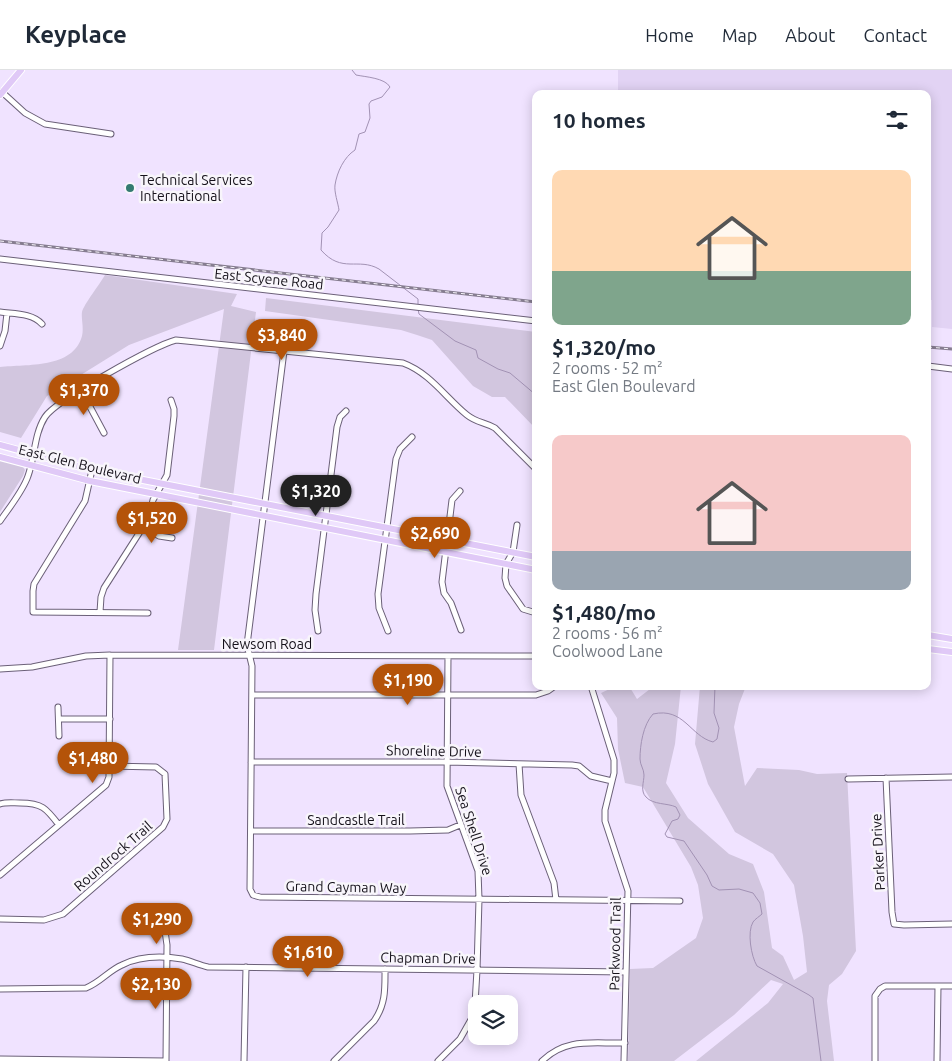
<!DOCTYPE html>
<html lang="en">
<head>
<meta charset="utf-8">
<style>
	body { margin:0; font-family:Ubuntu,sans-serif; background:#f6f6f7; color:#1f2937; height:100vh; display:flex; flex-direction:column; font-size:19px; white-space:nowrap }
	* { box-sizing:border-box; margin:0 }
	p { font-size:16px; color:#747a83 }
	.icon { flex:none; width:28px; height:28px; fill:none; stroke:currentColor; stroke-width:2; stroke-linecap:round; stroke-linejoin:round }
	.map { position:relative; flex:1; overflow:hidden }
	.sheet { position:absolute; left:532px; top:20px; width:399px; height:600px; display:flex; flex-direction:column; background:#fff; border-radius:10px; box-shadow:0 2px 12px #0003 }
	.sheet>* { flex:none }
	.tools { position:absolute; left:468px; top:925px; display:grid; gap:10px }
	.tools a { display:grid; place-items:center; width:50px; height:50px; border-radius:10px; background:#fff; box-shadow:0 2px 12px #0003; font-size:25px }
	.price { position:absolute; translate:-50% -42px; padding:0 11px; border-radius:18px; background:#b45309; color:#fff; font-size:16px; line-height:32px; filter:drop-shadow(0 1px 2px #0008) }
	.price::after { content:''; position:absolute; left:50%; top:30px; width:15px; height:11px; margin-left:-8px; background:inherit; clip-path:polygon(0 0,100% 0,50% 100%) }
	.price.current { background:#222; color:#fff }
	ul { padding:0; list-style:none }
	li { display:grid; align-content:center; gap:10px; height:265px; padding:0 20px }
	li span { display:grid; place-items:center; height:155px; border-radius:10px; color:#555 }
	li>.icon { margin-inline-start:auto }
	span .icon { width:90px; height:90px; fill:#fffc; stroke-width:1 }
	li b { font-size:21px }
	h2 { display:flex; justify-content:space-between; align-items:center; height:60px; padding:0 20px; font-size:21px }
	header { display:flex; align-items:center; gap:30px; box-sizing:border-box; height:70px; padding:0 25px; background:#fff; border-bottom:1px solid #e0e1e3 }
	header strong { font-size:24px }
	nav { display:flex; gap:28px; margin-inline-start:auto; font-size:18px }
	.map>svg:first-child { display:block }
	.built { fill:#e2d3f4 }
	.green { fill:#d2c6df }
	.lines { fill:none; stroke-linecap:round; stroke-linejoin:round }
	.stream { stroke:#a292b4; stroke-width:1 }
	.minor-casing { stroke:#6b6078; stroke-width:7 }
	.major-casing { stroke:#fff; stroke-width:8 }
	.minor { stroke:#fff; stroke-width:5 }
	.major { stroke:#e0c9f7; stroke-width:6 }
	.rail-casing { stroke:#867d90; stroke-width:3 }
	.rail { stroke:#f8f5fb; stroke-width:1; stroke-dasharray:4; stroke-linecap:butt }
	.poi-dot { fill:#337a71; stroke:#f8f5fb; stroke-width:2 }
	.labels { text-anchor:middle; stroke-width:5; stroke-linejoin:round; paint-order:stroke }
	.poi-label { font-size:14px; fill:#16121b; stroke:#f8f5fb; text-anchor:start }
	.street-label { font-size:14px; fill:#16121b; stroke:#f8f5fb }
</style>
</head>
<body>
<header>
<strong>Keyplace</strong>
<nav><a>Home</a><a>Map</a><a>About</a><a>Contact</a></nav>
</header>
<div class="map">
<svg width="952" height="991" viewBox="0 0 952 991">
	<rect width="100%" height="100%" fill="#f0e3ff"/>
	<!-- built -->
	<path class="built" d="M 618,0 L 952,0 L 952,259 L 932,257 L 932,230 L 928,230 L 928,24 L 618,24 Z"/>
	<!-- green -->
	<path class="green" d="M 105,205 L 237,224 L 231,236 L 256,242 L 214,580 L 178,580 L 224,239 L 129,275 L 47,326 L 21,368 L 0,362 L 0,297 C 27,294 73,299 82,266 C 84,257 81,249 82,242 C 84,234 100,214 105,205 Z
		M 266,228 L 536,262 L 536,359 L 505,327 L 492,327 L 473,316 L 432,270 L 417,265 L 401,260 L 265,241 Z
		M 0,390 L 23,397 L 25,400 L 23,406 L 0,442 Z
		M 616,616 L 629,616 L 637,629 L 650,619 L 651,616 L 681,616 L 675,674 L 666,713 L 688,748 L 729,784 L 753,794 L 764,822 L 772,878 L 783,886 L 794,910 L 807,902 L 803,866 L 794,815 L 773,784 L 735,762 L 708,714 L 695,674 L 700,616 L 746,616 L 739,634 L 734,657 L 745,716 L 757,698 L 799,700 L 817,704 L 847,703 L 856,881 L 842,904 L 829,915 L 827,931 L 834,991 L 696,991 L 768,933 L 783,914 L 771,910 L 734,945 L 674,991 L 628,991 L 630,899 L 653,898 L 696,868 L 703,848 L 698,815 L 691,797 L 643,717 L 625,713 L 618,679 L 617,648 L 601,623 Z"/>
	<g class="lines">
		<!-- stream -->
		<path class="stream" d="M 352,0 L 356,5 C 366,7 385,8 390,17 L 382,27 L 371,31 L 369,34 L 370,48 L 365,62 L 359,64 L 355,80 C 344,87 337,102 335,115 C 334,122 338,133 339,140 L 328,157 L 322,163 L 321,180 C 342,204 358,187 379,199 L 418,229 L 418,235
			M 418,239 L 419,244 L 455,271 L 476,280 L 478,288 L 498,299 L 510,303 L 536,325
			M 536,337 L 536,344
			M 715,616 L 714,643 L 719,658 L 717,669 L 713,672 C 690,666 684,637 653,644 C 643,655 640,675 640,689 C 640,695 644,699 644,705 C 644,712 640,721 646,727 C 653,735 668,733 676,737 L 680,745 L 678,749 L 672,751 L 665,764 L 667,767 L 684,771 L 707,805 L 712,816 L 719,820 L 739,819 L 753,823 L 760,833 L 762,844 C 760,846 755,849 753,852 C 747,862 751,886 757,896 L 809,925 L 813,928 L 821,991"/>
		<defs>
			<path id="minor" d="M 2,22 L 25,43 L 45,54 L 111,64
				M 0,189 L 536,251
				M 0,242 C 14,244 32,243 42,254
				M 0,276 L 5,261 L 7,243
				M 284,281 L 247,575 L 252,596 L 250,819 L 253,825 L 260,827 L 680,831
				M 928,296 L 952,299
				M 81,320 L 104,363
				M 92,400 L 85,431 L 34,514 L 33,521 L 33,542 L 148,543
				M 460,421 L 452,430 L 442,512 L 444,523 L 451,533 L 461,560
				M 0,451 C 9,438 23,421 28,406 C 35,387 34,364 45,347 C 56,330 154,276 176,270 L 403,293 C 430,303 446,328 467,345 C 477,353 485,352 495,358 L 536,399
				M 517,455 L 513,482 L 506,494 L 505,508 L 507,516 L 523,539 L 536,543
				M 143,457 L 159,466 L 172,468
				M 100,542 L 101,527 L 104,518 L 143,457 L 151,439 L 153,430 L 167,405 L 174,346 L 174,339 L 171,330
				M 318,561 L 315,540 L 316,524 L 337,357 L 340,347 L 346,341
				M 388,561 L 379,538 L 378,524 L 396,389 L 400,379 L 412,367
				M 0,599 L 32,597 L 86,586 L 110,585 L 536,586
				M 591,616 L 614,690 L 614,703 L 605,740 L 605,751 L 628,821 L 624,991
				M 252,625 L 536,625 L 548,621 L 555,616
				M 58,637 L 59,666
				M 59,649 L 110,649
				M 251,692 L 447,692 L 572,695 L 579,696 L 591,706 L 612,711
				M 519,694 L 521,725 L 554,813 L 556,830
				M 886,708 L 892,842 L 894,854 L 904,855 L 952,854
				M 848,709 L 952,707
				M 0,734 C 6,732 13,733 20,733 C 42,733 46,738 59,755
				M 251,761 L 410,761 L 448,760 L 460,755
				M 0,805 L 106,715 L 109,707 L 110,585
				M 0,849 L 44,850 L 63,844 L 163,757 L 167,749 L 165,704 L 156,697 L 109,696
				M 0,919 L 86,918 C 101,912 108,901 122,895 C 140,886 163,886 182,889 C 191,891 199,895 208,897 L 626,902
				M 0,989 L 166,991 L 167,875 L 165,861
				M 244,991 L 246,897
				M 334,991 L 374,951 C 386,934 385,918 385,899
				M 438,991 L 460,969 L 473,946 L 475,934 L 477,900 L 479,829 L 478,801 L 447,716 L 448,586
				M 542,991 C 567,967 593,974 625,973
				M 875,991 L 875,926 L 880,919 L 885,916 L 952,916
				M 937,991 L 938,916"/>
			<path id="major" d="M 0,25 L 21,0
				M 0,375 L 92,400 L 536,487
				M 0,387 L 90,411 L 536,500
				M 928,565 L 952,569
				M 928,579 L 952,582"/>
		</defs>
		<!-- minor casing -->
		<use href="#minor" class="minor-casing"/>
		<!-- major casing -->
		<use href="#major" class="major-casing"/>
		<!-- minor -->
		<use href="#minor" class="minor"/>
		<!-- major -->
		<use href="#major" class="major"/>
		<defs>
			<path id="rail" d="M 0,171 L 536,232
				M 928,277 L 952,279"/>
		</defs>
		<!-- rail casing -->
		<use href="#rail" class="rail-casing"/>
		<!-- rail -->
		<use href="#rail" class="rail"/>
	</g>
	<!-- markers -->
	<circle class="poi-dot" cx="130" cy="118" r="5"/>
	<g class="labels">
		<!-- poi labels -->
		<g class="poi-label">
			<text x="140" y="115">Technical Services<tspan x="140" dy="16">International</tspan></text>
		</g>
		<!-- street labels -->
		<g class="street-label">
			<text transform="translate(269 209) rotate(6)" y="5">East Scyene Road</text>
			<text transform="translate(80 394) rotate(14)" y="5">East Glen Boulevard</text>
			<text x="267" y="579">Newsom Road</text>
			<text transform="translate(434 681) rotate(1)" y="5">Shoreline Drive</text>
			<text x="356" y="755">Sandcastle Trail</text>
			<text transform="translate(474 761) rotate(72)" y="5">Sea Shell Drive</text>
			<text transform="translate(878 782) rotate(-93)" y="5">Parker Drive</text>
			<text transform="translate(113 786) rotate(-41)" y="5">Roundrock Trail</text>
			<text transform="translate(346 817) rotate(1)" y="5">Grand Cayman Way</text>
			<text transform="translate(615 874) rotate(-89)" y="5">Parkwood Trail</text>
			<text transform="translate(428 888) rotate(1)" y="5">Chapman Drive</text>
		</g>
	</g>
</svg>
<div class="tools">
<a><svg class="icon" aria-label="layers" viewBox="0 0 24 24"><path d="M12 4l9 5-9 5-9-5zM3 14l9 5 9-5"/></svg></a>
</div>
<b class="price" style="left:282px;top:291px">$3,840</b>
<b class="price" style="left:84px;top:346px">$1,370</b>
<b class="price current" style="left:316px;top:447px">$1,320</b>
<b class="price" style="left:152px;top:474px">$1,520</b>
<b class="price" style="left:435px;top:489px">$2,690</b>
<b class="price" style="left:408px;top:636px">$1,190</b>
<b class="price" style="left:93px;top:714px">$1,480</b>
<b class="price" style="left:157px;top:875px">$1,290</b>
<b class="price" style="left:308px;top:908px">$1,610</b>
<b class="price" style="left:156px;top:940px">$2,130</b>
<section class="sheet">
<h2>10 homes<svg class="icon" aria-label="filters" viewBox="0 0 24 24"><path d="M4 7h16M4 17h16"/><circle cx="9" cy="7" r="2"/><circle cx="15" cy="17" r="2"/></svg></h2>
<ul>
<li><span style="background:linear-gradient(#ffd9b3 65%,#7fa58c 0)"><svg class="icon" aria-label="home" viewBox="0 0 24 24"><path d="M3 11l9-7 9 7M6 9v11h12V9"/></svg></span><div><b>$1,320/mo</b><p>2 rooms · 52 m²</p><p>East Glen Boulevard</p></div></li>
<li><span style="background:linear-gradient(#f6c9c9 75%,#9aa5b1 0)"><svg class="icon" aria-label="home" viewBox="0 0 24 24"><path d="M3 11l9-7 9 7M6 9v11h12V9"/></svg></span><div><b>$1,480/mo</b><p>2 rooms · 56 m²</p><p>Coolwood Lane</p></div></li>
</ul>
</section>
</div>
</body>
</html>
